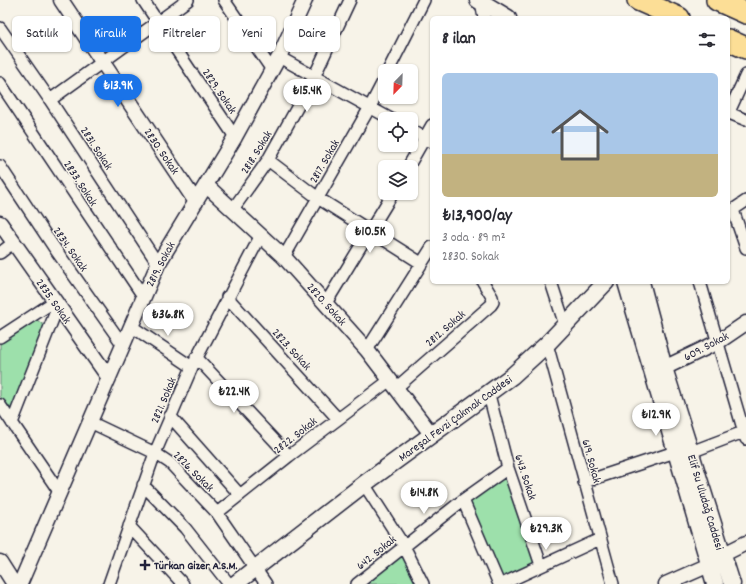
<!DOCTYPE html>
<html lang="tr">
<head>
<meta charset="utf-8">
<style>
	body { margin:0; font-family:Dekko,sans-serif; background:#f7f7f7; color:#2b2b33; height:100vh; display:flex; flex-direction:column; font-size:15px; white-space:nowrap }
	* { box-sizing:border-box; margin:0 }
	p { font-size:13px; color:#7c7c81 }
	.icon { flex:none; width:22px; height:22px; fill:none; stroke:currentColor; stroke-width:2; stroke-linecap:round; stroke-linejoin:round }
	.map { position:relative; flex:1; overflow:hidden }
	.drawer { position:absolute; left:430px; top:16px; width:300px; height:268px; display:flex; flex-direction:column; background:#fff; border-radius:6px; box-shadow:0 1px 3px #0004 }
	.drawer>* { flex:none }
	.top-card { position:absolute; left:12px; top:16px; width:358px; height:36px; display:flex; gap:8px }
	.needle { width:26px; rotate:203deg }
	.controls { position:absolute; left:378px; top:64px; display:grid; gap:8px }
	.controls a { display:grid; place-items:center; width:40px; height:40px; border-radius:6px; background:#fff; box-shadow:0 1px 3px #0004; font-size:20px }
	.price { position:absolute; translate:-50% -34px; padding:0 9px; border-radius:14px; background:#fff; color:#222; font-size:13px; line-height:26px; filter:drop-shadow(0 1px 2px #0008) }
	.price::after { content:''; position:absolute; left:50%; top:24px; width:12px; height:9px; margin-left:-6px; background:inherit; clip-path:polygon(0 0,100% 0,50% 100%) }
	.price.current { background:#1a73e8; color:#fff }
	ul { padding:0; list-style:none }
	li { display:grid; align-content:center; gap:8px; height:212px; padding:0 12px }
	li span { display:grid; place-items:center; height:124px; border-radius:6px; color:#555 }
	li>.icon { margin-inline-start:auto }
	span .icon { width:72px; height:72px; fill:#fffc; stroke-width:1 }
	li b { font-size:17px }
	h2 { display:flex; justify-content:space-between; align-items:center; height:48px; padding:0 12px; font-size:17px }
	.tag { padding:0 14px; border-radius:6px; background:#fff; box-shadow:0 1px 3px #0004; font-size:14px; line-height:36px }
	.tag.current { background:#1a73e8; color:#fff }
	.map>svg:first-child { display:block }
	.green { fill:#9de0ab; stroke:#608173 }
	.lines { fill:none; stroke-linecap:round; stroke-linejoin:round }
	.minor-casing { stroke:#22223b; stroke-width:14 }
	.tertiary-casing { stroke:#22223b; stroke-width:17 }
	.secondary-casing { stroke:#22223b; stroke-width:19 }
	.motorway-casing { stroke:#22223b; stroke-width:24 }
	.minor { stroke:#f7f3e8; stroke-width:11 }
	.tertiary { stroke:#f7f3e8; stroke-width:14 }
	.secondary { stroke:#f7f3e8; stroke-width:16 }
	.motorway { stroke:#fcde96; stroke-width:21 }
	.poi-dot { fill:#22223b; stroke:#f7f3e8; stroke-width:1.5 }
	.labels { text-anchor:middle; stroke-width:3; stroke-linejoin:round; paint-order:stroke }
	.street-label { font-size:12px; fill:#22223b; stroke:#f7f3e8 }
	.poi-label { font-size:12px; font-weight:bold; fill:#22223b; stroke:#f7f3e8; text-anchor:start }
</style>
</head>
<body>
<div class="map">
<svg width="746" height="584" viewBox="0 0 746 584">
	<rect width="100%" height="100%" fill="#f7f3e8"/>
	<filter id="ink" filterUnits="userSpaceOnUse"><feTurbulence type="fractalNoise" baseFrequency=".025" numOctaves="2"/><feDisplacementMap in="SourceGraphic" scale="8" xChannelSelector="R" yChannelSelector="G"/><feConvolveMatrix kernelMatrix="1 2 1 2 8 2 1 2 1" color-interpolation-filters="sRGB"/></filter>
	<g filter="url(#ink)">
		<!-- green -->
		<path class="green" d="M 37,320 L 45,326 L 14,408 L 10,410 L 0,396 L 0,344 Z
			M 506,477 L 534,563 L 502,579 L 469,501 Z
			M 402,556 L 417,584 L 367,584 Z"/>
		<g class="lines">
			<defs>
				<path id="minor" d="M 143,0 L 235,137
					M 224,0 L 272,70
					M 481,1 L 484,18
					M 0,28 L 50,100 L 158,264
					M 279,57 L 391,119
					M 388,71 L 424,0
					M 0,83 L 143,296
					M 50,100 L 188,0
					M 729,113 L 746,120
					M 728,114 L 746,75
					M 411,130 L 432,142
					M 268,160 L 318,198 L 421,263
					M 0,166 L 53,246 L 123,345
					M 408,167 L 432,125
					M 233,209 L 268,160 L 314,77 L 350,0
					M 733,210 L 746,248
					M 728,213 L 746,201
					M 0,253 L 13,243
					M 284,257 L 370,107 L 385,78
					M 551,282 L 565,325
					M 700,282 L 746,439
					M 227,297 L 338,419
					M 326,303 L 393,193
					M 131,326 L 192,367
					M 0,337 L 55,301
					M 547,344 L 613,584
					M 367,350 L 432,247
					M 196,357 L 289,456
					M 396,388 L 491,305 L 493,302 L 492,297 L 483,282
					M 489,395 L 508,468 L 541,565
					M 0,405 L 60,493
					M 170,416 L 240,495
					M 90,422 L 155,453 L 170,463 L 217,513 L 266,584
					M 12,423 L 58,306
					M 691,452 L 746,431
					M 584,482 L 675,452
					M 364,484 L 404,546 L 423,584
					M 143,485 L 185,528 L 229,584
					M 463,500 L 499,584
					M 217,513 L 289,456 L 390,380
					M 129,526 L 183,584
					M 109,584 L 155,453 L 192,367 L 261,235
					M 357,584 L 463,500 L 508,468
					M 502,584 L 600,539"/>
				<path id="tertiary" d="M 61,0 L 196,202
					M 207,186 L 284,257 L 367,350 L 432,435
					M 0,223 L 109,378
					M 664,368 L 718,342 L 746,323
					M 0,562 L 14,584
					M 20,584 L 158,264 L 235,137 L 279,57 L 305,0
					M 666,584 L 709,565 L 722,555 L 746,543"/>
				<path id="secondary" d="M 478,0 L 508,18
					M 626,282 L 715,584
					M 641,282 L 664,368 L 732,584
					M 235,584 L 364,484 L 512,376 L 547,344 L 606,282"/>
				<path id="motorway" d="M 638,0 L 679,18
					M 717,0 L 746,13
					M 728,40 L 746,48"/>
			</defs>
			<!-- minor casing -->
			<use href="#minor" class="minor-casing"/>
			<!-- tertiary casing -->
			<use href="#tertiary" class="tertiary-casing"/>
			<!-- secondary casing -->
			<use href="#secondary" class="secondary-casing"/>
			<!-- motorway casing -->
			<use href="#motorway" class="motorway-casing"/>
			<!-- minor -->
			<use href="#minor" class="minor"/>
			<!-- tertiary -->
			<use href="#tertiary" class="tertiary"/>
			<!-- secondary -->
			<use href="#secondary" class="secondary"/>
			<!-- motorway -->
			<use href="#motorway" class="motorway"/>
		</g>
	</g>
	<!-- markers -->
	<path class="poi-dot" d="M143 559h4v4h4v4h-4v4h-4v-4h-4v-4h4z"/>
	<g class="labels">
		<!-- street labels -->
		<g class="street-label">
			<text transform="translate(220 91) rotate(56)" y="4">2829. Sokak</text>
			<text transform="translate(97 148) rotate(57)" y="4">2831. Sokak</text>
			<text transform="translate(162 151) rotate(56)" y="4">2830. Sokak</text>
			<text transform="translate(256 152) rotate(-58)" y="4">2818. Sokak</text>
			<text transform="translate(324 161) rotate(-60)" y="4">2817. Sokak</text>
			<text transform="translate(81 183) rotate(57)" y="4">2833. Sokak</text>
			<text transform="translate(71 249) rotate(55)" y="4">2834. Sokak</text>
			<text transform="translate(160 264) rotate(-62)" y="4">2819. Sokak</text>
			<text transform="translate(54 301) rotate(55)" y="4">2835. Sokak</text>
			<text transform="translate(327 304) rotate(48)" y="4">2820. Sokak</text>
			<text transform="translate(445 328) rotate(-41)" y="4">2812. Sokak</text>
			<text transform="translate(706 346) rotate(-28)" y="4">609. Sokak</text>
			<text transform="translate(292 349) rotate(48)" y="4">2823. Sokak</text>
			<text transform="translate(163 400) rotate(-67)" y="4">2821. Sokak</text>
			<text transform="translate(455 418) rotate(-36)" y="4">Mareşal Fevzi Çakmak Caddesi</text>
			<text transform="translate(295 435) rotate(-38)" y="4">2822. Sokak</text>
			<text transform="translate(592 461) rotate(75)" y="4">619. Sokak</text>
			<text transform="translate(194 471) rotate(45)" y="4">2826. Sokak</text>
			<text transform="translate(526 477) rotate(72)" y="4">643. Sokak</text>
			<text transform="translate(706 502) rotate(73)" y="4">Elif Su Uludağ Caddesi</text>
			<text transform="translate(376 552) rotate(-39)" y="4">642. Sokak</text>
		</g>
		<!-- poi labels -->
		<g class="poi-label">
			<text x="154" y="569">Türkan Gizer A.S.M.</text>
		</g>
	</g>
</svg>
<div class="controls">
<a><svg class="needle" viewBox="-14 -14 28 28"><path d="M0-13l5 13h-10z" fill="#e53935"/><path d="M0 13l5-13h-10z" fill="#7c7c81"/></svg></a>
<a><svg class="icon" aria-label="locate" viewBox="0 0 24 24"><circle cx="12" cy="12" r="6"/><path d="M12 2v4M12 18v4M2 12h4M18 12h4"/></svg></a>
<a><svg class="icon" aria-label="layers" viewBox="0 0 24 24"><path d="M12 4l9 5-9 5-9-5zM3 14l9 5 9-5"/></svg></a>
</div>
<b class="price current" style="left:118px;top:108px">₺13.9K</b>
<b class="price" style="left:307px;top:113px">₺15.4K</b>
<b class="price" style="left:370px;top:254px">₺10.5K</b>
<b class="price" style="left:168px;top:337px">₺36.8K</b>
<b class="price" style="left:234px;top:414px">₺22.4K</b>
<b class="price" style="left:656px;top:437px">₺12.9K</b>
<b class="price" style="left:424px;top:515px">₺14.8K</b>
<b class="price" style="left:546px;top:551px">₺29.3K</b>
<div class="top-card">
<a class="tag">Satılık</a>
<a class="tag current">Kiralık</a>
<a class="tag">Filtreler</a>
<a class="tag">Yeni</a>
<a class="tag">Daire</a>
</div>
<section class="drawer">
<h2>8 ilan<svg class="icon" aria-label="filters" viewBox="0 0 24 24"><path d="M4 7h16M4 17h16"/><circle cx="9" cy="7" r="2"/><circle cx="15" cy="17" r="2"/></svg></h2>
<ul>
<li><span style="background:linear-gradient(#a9c7e8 65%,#c2b280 0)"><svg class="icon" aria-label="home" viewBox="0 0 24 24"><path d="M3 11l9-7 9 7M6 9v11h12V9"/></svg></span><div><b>₺13,900/ay</b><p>3 oda · 89 m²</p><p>2830. Sokak</p></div></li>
</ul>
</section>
</div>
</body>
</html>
